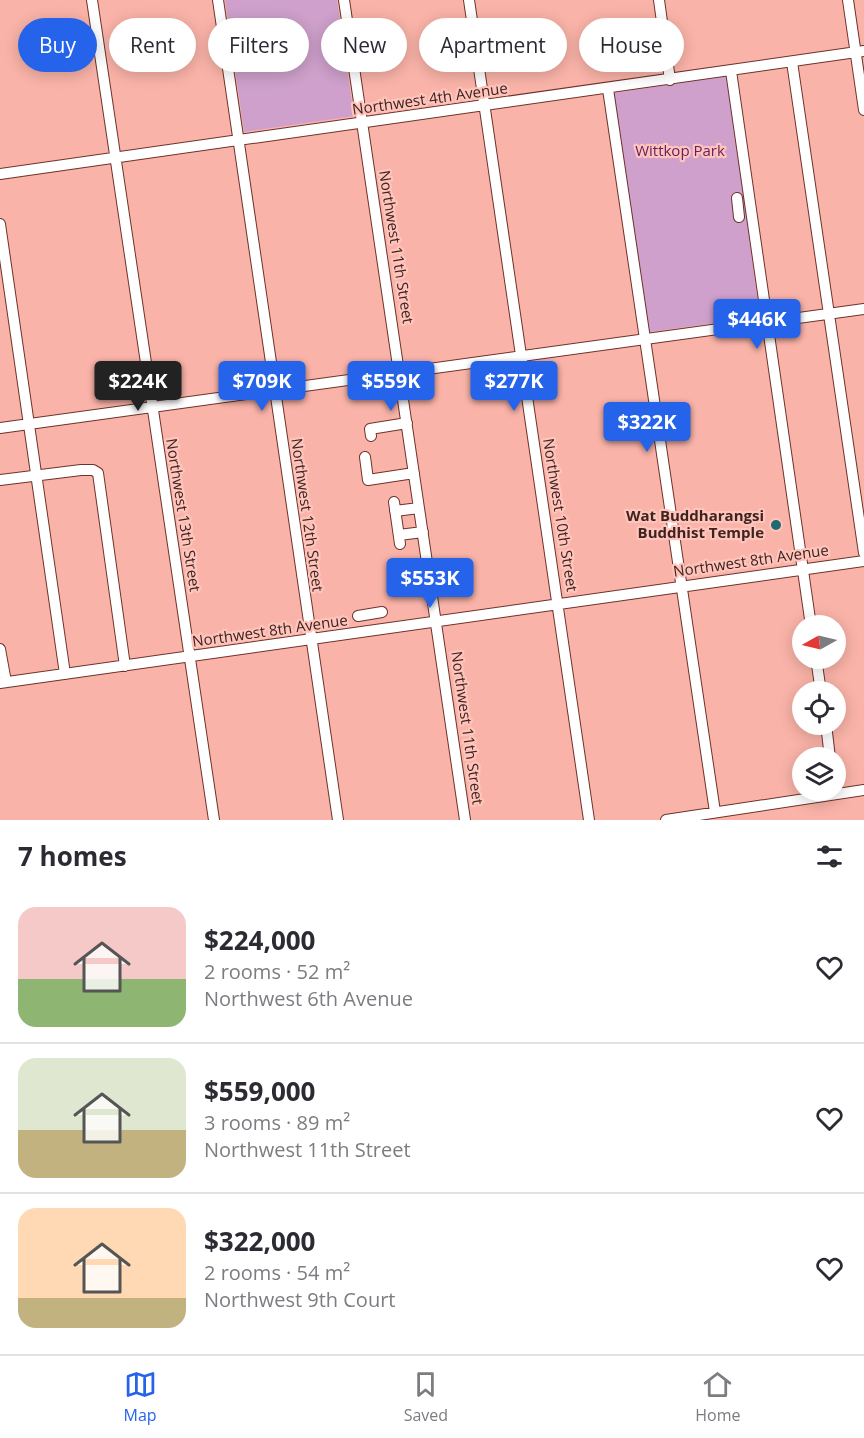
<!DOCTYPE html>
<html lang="en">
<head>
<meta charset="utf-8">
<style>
	body { margin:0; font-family:"Open Sans",sans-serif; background:#f2f2f3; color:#2b2b33; height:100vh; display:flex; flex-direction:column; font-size:22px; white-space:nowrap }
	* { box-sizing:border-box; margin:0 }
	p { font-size:20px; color:#7c7c81 }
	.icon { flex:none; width:33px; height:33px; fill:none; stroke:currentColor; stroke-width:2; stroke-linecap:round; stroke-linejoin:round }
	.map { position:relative; height:820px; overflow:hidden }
	.panel { display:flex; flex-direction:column; background:#fff; flex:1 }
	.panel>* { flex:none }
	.top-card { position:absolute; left:18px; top:18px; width:828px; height:54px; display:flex; gap:12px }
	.needle { width:39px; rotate:262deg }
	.tools { position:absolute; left:792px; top:615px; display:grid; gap:12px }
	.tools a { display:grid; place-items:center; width:54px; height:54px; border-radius:50%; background:#fff; box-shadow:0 3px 15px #0003; font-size:30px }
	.price { position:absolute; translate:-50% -51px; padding:0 14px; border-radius:6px; background:#2563eb; color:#fff; font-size:20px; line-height:39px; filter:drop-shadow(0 2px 3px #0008) }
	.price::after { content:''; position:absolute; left:50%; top:36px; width:18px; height:14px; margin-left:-9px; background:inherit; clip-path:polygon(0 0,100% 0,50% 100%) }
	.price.active { background:#222; color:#fff }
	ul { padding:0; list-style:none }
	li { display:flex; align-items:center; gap:18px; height:150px; padding:0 18px }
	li+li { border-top:2px solid #e1e1e2 }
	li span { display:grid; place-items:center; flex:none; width:168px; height:120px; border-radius:18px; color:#555 }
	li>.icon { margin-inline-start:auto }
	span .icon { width:72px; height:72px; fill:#fffc; stroke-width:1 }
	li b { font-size:26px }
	h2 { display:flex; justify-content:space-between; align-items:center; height:72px; padding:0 18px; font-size:26px }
	.tag { padding:0 21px; border-radius:27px; background:#fff; box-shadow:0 3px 15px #0003; font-size:21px; line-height:54px }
	.tag.active { background:#2563eb; color:#fff }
	.menu { display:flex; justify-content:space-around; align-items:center; height:84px; border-top:2px solid #e1e1e2; background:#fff; font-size:16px; color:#7c7c81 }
	.menu a { display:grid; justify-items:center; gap:3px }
	.menu .active { color:#2563eb }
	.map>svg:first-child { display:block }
	.green { fill:#cea0cb }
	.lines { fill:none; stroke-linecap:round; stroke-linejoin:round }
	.minor-casing { stroke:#6d322b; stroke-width:12 }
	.minor { stroke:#fff; stroke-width:10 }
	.poi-dot { fill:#1f6973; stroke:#ffc4bb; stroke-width:2 }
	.labels { text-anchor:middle; stroke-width:4.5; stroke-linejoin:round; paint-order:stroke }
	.street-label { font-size:15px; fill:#3e231f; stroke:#ffc4bb }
	.park-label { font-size:15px; fill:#631d61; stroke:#ffc4bb }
	.poi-label { font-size:15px; font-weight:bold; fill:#3e231f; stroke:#ffc4bb; text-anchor:end }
</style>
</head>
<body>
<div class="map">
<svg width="864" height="820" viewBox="0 0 864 820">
	<rect width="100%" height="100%" fill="#fab3a8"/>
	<!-- green -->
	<path class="green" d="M 225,0 L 337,0 L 354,116 L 244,132 Z
		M 727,76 L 760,317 L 649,332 L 614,93 Z"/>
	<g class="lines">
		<defs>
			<path id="minor" d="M 92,0 L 214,820
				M 218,0 L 338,820
				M 344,0 L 465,820
				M 469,0 L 589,820
				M 659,0 L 670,80
				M 848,0 L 864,110
				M 792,62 L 864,553
				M 731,71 L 811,626
				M 608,89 L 715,812
				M 0,174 L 864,51
				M 737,198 L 739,217
				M 0,224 L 65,674
				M 0,428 L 864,309
				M 371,436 L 370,429 L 407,423
				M 365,457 L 368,480 L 414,473
				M 0,480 L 81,470 L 93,470 L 98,473 L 125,666
				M 394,502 L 400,544
				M 395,511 L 419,508
				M 399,535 L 423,532
				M 358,616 L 382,612
				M 0,649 L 6,682
				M 816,658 L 821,692
				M 0,683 L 864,561
				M 826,724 L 830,758
				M 666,820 L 864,790"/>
		</defs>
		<!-- minor casing -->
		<use href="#minor" class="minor-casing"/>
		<!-- minor -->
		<use href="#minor" class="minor"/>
	</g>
	<!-- markers -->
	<circle class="poi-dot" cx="776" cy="525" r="6"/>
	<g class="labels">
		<!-- street labels -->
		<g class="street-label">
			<text transform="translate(430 99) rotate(-8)" y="5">Northwest 4th Avenue</text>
			<text transform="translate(396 247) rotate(81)" y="5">Northwest 11th Street</text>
			<text transform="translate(183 515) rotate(81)" y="5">Northwest 13th Street</text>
			<text transform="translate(307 515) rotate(82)" y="5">Northwest 12th Street</text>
			<text transform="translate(560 515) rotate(81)" y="5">Northwest 10th Street</text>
			<text transform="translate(751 561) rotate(-8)" y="5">Northwest 8th Avenue</text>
			<text transform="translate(270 631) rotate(-8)" y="5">Northwest 8th Avenue</text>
			<text transform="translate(467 728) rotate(82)" y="5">Northwest 11th Street</text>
		</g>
		<!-- park labels -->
		<g class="park-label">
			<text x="680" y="156">Wittkop Park</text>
		</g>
		<!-- poi labels -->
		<g class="poi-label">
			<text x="764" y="521">Wat Buddharangsi<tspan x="764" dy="17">Buddhist Temple</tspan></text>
		</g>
	</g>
</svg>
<div class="tools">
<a><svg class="needle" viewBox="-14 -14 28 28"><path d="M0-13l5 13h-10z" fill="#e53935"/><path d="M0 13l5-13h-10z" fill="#7c7c81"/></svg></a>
<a><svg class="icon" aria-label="locate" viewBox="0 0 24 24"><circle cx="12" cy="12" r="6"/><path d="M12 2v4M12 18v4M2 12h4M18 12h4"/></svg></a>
<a><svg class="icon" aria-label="layers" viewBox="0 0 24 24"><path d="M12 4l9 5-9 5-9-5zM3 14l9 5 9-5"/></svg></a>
</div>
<b class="price" style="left:757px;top:350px">$446K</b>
<b class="price active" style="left:138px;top:412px">$224K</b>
<b class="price" style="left:262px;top:412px">$709K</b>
<b class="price" style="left:391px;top:412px">$559K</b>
<b class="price" style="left:514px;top:412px">$277K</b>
<b class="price" style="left:647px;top:453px">$322K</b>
<b class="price" style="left:430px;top:609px">$553K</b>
<div class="top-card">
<a class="tag active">Buy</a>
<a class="tag">Rent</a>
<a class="tag">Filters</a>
<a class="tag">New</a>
<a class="tag">Apartment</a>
<a class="tag">House</a>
</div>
</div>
<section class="panel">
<h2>7 homes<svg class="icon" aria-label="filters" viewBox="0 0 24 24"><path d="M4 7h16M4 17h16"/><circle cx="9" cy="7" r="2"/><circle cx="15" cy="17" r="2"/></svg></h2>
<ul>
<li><span style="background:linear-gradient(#f6c9c9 60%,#8fb573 0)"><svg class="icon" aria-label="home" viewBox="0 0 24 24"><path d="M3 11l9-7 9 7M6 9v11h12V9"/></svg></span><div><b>$224,000</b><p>2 rooms · 52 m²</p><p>Northwest 6th Avenue</p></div><svg class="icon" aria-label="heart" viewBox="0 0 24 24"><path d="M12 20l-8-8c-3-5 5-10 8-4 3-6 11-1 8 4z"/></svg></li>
<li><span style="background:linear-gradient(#dfe7d0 60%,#c2b280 0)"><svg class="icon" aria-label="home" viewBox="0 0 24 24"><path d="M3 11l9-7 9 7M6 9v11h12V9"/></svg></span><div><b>$559,000</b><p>3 rooms · 89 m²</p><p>Northwest 11th Street</p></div><svg class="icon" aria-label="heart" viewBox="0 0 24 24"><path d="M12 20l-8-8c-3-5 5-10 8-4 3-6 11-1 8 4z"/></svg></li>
<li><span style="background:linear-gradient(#ffd9b3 75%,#c2b280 0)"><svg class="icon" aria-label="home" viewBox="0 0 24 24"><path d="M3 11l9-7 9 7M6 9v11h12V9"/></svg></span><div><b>$322,000</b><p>2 rooms · 54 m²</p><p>Northwest 9th Court</p></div><svg class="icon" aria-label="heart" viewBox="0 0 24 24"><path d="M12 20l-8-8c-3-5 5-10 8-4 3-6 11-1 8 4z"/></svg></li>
</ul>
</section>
<nav class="menu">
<a class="active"><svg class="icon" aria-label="map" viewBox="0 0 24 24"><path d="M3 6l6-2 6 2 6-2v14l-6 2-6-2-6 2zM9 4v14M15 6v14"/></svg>Map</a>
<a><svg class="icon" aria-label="saved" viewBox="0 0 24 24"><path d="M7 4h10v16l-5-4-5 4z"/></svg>Saved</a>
<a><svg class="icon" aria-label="home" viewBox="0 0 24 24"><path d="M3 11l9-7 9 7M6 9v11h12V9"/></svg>Home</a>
</nav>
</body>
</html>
